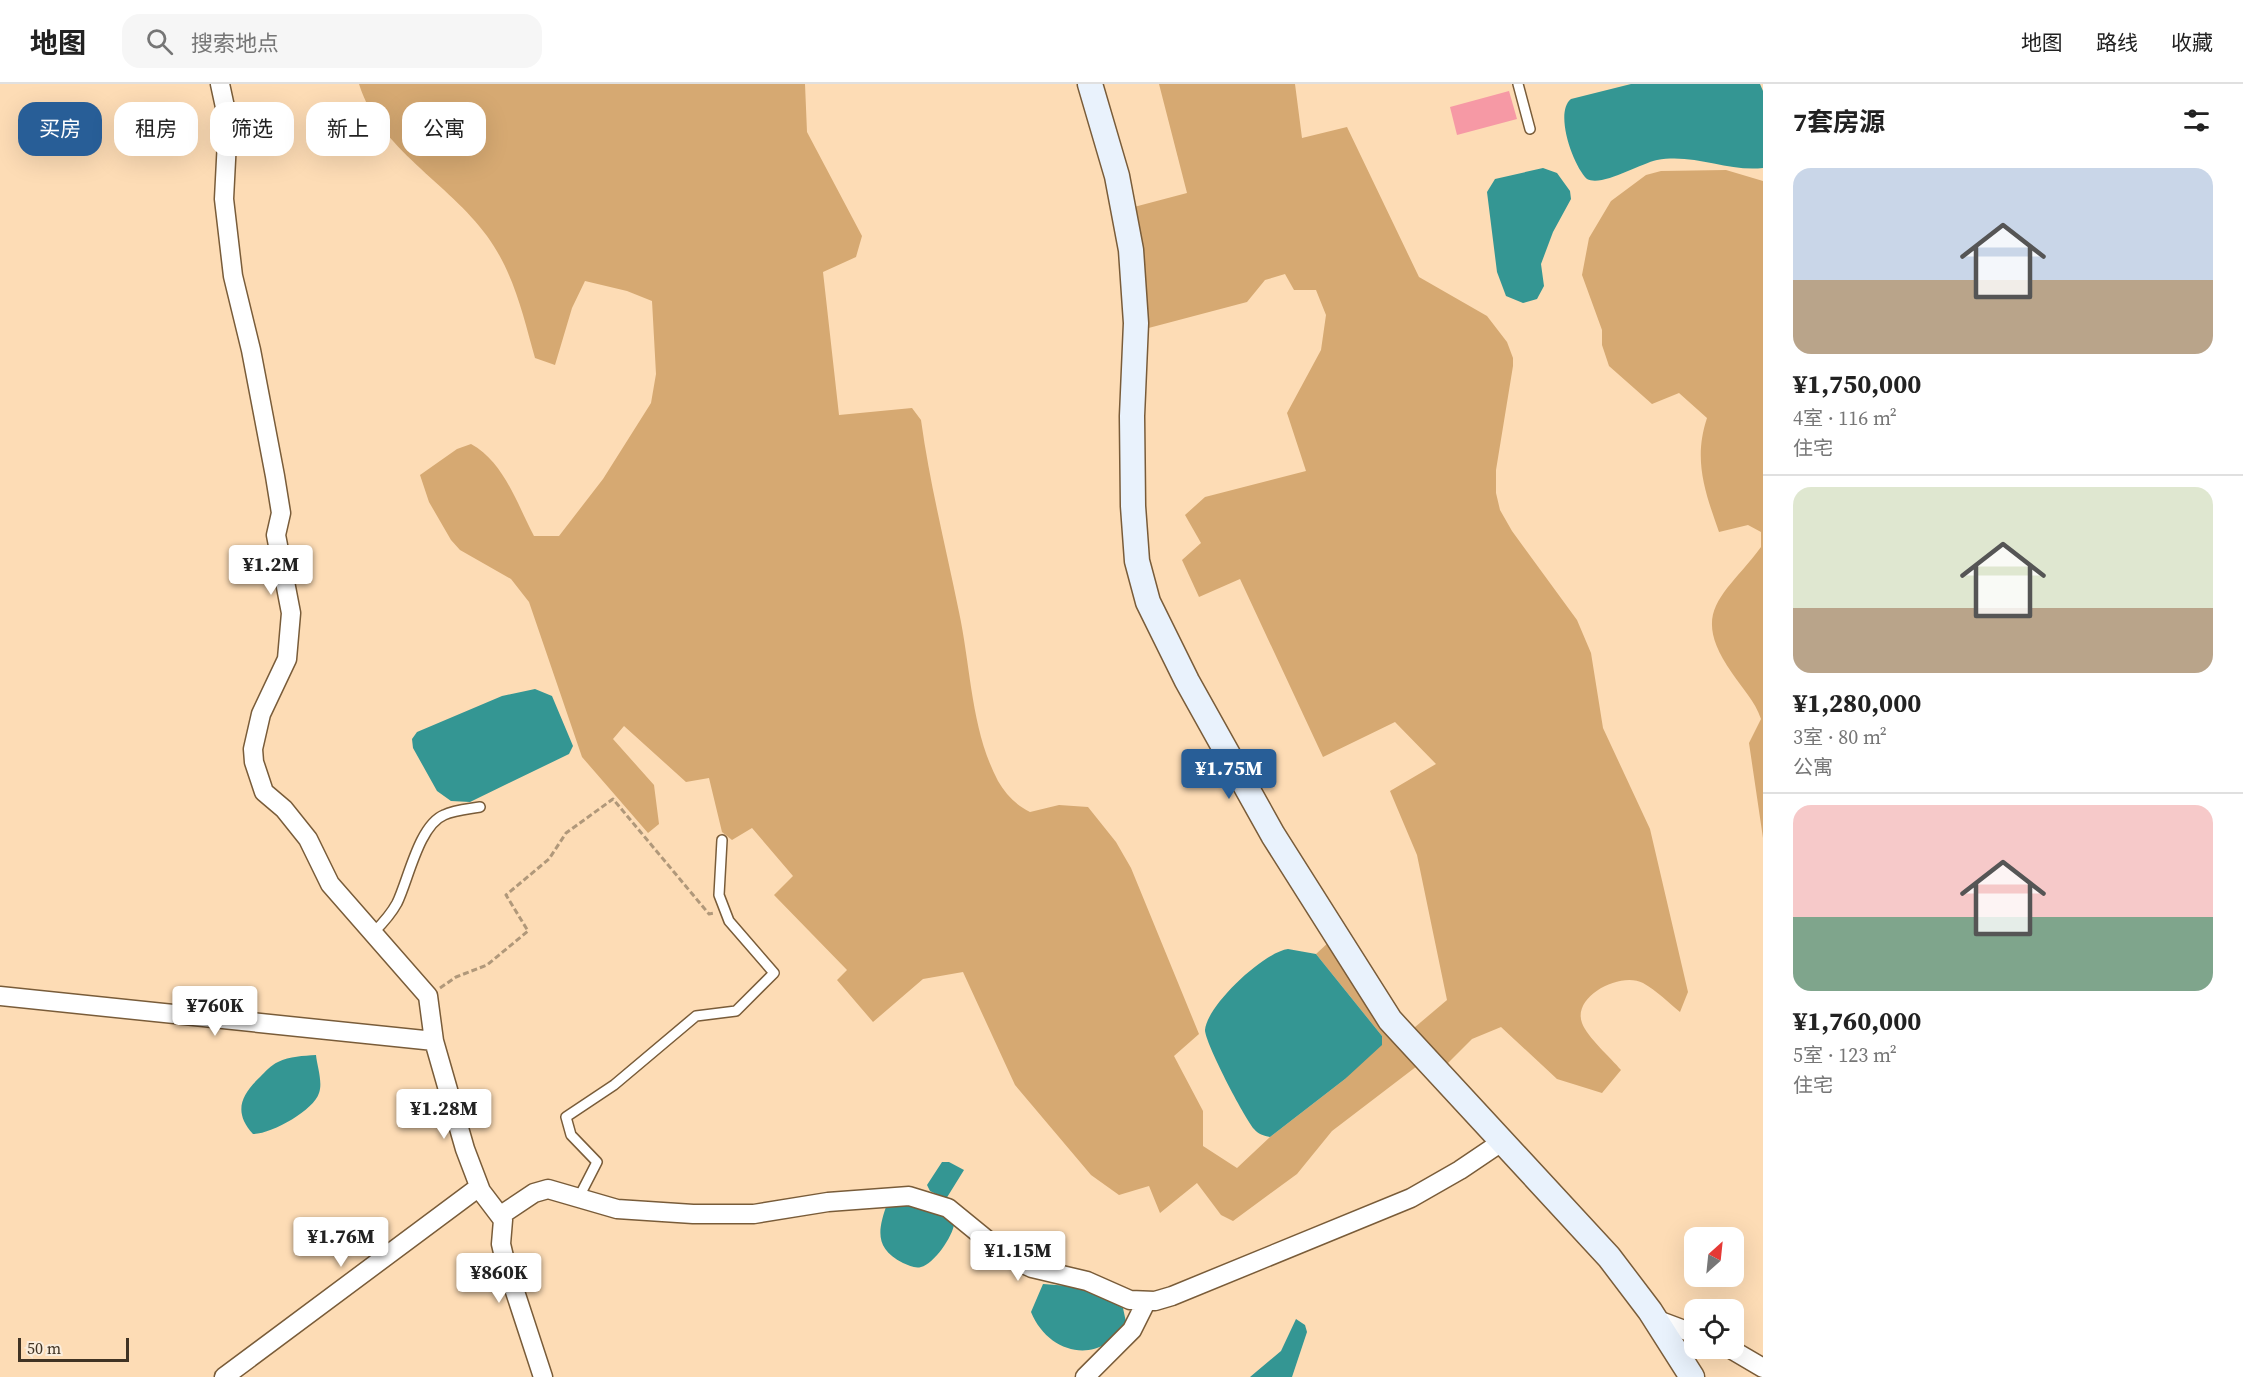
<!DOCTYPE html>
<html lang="zh">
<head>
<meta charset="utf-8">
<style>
	body { margin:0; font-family:"Source Serif 4","Noto Sans SC",serif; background:#f6f6f6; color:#222; height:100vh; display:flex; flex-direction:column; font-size:22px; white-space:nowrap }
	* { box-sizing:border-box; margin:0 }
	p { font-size:20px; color:#767676 }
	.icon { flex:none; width:33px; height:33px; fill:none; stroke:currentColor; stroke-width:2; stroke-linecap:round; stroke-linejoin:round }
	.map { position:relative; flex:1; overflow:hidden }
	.drawer { display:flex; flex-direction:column; background:#fff; width:480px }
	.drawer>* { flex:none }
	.top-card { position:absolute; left:18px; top:18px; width:570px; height:54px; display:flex; gap:12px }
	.needle { width:39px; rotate:27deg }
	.controls { position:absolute; left:1684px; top:1143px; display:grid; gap:12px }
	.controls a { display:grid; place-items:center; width:60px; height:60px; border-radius:12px; background:#fff; box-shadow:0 6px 24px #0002; font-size:30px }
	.scale { position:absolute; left:18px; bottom:15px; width:111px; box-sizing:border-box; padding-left:6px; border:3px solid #403323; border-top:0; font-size:16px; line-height:21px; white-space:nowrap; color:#403323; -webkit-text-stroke:4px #faeddd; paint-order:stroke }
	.price { position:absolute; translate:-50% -51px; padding:0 14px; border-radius:6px; background:#fff; color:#222; font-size:20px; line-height:39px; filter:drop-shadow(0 2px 3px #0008) }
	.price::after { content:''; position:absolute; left:50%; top:36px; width:18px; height:14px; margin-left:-9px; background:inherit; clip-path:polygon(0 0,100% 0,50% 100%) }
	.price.current { background:#285e97; color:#fff }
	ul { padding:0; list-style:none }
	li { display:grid; align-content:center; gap:12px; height:318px; padding:0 30px }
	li+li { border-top:2px solid #e0e0e0 }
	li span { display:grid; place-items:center; height:186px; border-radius:18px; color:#555 }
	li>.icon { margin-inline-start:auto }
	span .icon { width:108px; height:108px; fill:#fffc; stroke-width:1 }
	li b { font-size:26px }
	h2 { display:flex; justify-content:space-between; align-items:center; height:72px; padding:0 30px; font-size:26px }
	.tag { padding:0 21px; border-radius:18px; background:#fff; box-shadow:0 6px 24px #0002; font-size:21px; line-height:54px }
	.tag.current { background:#285e97; color:#fff }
	header { display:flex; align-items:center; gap:36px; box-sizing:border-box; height:84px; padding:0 30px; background:#fff; border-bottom:2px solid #e0e0e0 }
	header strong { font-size:28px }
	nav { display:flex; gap:33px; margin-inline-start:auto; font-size:21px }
	.search { width:420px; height:54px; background:#f6f6f6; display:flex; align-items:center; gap:15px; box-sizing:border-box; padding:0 21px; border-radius:18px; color:#767676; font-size:22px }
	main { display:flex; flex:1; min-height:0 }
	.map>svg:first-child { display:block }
	.green { fill:#d6a972 }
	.water { fill:#349693 }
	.building { fill:#f699a5 }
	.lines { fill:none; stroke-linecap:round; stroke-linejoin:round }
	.lane-casing { stroke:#795c39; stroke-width:12 }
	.street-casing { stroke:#795c39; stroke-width:21 }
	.secondary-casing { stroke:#795c39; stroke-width:27 }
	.path { stroke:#b0987a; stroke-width:3; stroke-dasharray:6 3; stroke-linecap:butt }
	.lane { stroke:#fff; stroke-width:9 }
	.street { stroke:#fff; stroke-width:18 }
	.secondary { stroke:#e9f2fc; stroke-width:24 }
</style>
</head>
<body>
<header>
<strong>地图</strong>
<div class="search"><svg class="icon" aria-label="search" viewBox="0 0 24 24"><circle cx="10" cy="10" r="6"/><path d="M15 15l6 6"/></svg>搜索地点</div>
<nav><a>地图</a><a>路线</a><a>收藏</a></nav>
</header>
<main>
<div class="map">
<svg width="1763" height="1293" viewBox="0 0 1763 1293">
	<rect width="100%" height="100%" fill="#fddcb5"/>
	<!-- green -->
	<path class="green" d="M 359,0 L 805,0 L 807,48 L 862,152 L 856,173 L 823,188 L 839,331 L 912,324 L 921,336 C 930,401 946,464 959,528 C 971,584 971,646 998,697 C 1006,711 1016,721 1030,728 L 1059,721 L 1088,723 L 1116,758 L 1131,784 L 1199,950 L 1174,972 L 1203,1027 L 1203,1062 L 1237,1084 L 1270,1053 L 1345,995 L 1382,952 L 1316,870 L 1330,857 L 1421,979 L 1332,1047 L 1297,1090 L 1233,1137 L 1221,1131 L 1197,1099 L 1160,1129 L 1149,1102 L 1119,1111 L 1091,1091 L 1015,1001 L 963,888 L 923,895 L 873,938 L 837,896 L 847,886 L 774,811 L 793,792 L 752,744 L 732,756 L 722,748 L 709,694 L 686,698 L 624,642 L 613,655 L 654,701 L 659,740 L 648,749 L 582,673 L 529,518 L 511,495 L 460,466 L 451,456 L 429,418 L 420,391 L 457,365 L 471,360 C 504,378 517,420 534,452 L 559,452 L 603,395 L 651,319 L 656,290 L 652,217 L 627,207 L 585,197 L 572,224 L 555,281 L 535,274 C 523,231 514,189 487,152 C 449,99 379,65 359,0 Z
		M 1159,0 L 1295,0 L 1302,54 L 1347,43 L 1419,193 L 1487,232 L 1507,258 L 1513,274 L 1513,282 L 1496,386 L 1496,409 L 1500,426 L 1512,447 L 1577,536 L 1591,569 L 1603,644 L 1650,745 L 1688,908 L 1680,928 C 1669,919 1656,906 1643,899 C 1621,887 1572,912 1582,939 C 1587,953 1611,974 1621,986 L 1602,1009 L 1557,995 L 1501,943 L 1472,955 L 1441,986 L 1408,949 L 1447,916 L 1417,771 L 1390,707 L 1436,680 L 1395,638 L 1323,673 L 1240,495 L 1199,513 L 1182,476 L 1201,459 L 1185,431 L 1205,413 L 1306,387 L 1287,329 L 1321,266 L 1326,231 L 1316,206 L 1294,206 L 1285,190 L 1265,196 L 1247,218 L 1141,246 L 1134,123 L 1187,109 Z
		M 1726,86 L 1763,97 L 1763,754 L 1749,659 L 1761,635 C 1755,617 1742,604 1732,589 C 1688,526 1725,512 1761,463 L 1761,448 L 1748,441 L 1719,448 C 1705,408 1693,376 1707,334 L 1679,309 L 1652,320 L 1609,282 L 1602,261 L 1602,246 L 1582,191 L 1589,154 L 1611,117 L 1646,91 L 1661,87 Z"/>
	<!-- water -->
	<path class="water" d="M 1631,0 L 1760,0 L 1763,7 L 1763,84 C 1728,88 1694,69 1657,76 C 1639,80 1602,103 1587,95 C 1573,82 1554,28 1571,15 Z
		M 1543,84 L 1557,89 L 1570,107 L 1571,115 L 1553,148 L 1541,180 L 1544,202 L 1537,215 L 1523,219 L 1506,212 L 1497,188 L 1487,108 L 1495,95 Z
		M 535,605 L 552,612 L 573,662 L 569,670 L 470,718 L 451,717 L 437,707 L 413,664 L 412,655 L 417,648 L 502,612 Z
		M 1288,865 L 1316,870 L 1382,952 L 1382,961 L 1345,995 L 1270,1053 C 1264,1052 1258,1050 1254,1045 C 1244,1033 1205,959 1205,946 C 1207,921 1264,868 1288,865 Z
		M 316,971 C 317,982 323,998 319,1009 C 314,1026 272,1050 253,1050 C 233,1028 241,1011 260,993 C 265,988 271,981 278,978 C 290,972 303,972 316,971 Z
		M 942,1078 L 949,1078 L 964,1086 L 946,1115 L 930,1107 L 927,1101 Z
		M 899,1118 L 927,1123 L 954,1140 C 953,1152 934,1180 921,1183 C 915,1185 909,1181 903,1179 C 874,1164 878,1146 887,1120 Z
		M 1043,1200 L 1082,1203 L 1123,1224 L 1126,1238 C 1102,1282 1049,1272 1031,1228 Z
		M 1296,1235 L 1305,1241 L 1307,1248 L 1292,1293 L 1250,1293 L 1281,1267 Z"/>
	<!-- building -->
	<path class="building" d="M 1509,7 L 1517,35 L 1457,51 L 1450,23 Z"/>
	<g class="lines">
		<defs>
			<path id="lane" d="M 1518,0 L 1530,45
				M 374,848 C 383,839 391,830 397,819 C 408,797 419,741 444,731 C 454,726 468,725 480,723
				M 578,1115 L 597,1078 L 571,1051 L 566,1033 L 614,1001 L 696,932 L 736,927 L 774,889 L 729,837 L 719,811 L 722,756"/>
			<path id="street" d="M 220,0 L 228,37 L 224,115 L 233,192 L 251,266 L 275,392 L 281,429 L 276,451 L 291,529 L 287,575 L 261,630 L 253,665 L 254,678 L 264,708 L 284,725 L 308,755 L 330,800 L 428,912 L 434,957 L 465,1065 L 481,1107 L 503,1136 L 501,1160 L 505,1177 L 543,1293
				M 0,912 L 434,957
				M 501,1131 L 534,1109 L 548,1105 L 617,1125 L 693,1130 L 754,1130 L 828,1118 L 909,1112 L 948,1124 L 1008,1173 L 1032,1184 L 1087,1197 L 1130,1216 L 1155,1217 L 1172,1212 L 1411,1114 L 1460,1086 L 1503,1057
				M 1655,1235 L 1695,1250
				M 1729,1264 L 1763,1284
				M 224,1293 L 479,1103
				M 1085,1293 L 1132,1246 L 1146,1218"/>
			<path id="secondary" d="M 1090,0 L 1117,92 L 1131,166 L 1136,239 L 1132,332 L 1133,422 L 1137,477 L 1148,518 L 1187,597 L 1273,751 L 1390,936 L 1609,1173 L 1650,1227 L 1692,1293"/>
		</defs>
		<!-- lane casing -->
		<use href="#lane" class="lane-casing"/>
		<!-- street casing -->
		<use href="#street" class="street-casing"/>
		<!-- secondary casing -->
		<use href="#secondary" class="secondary-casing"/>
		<!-- path -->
		<path class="path" d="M 440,904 L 456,893 L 487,881 L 528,847 L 506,811 L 549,775 L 566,749 L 613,715 L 709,830 L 715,829"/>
		<!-- lane -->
		<use href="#lane" class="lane"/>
		<!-- street -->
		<use href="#street" class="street"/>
		<!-- secondary -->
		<use href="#secondary" class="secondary"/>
	</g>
</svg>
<div class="controls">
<a><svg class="needle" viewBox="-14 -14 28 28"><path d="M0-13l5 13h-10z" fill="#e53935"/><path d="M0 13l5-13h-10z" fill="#767676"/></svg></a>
<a><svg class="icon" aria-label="locate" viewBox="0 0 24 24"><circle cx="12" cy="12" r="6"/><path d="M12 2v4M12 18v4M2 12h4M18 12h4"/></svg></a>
</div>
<div class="scale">50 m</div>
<b class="price" style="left:271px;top:512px">¥1.2M</b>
<b class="price current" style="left:1229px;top:716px">¥1.75M</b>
<b class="price" style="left:215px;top:953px">¥760K</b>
<b class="price" style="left:444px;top:1056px">¥1.28M</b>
<b class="price" style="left:341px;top:1184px">¥1.76M</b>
<b class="price" style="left:1018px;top:1198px">¥1.15M</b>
<b class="price" style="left:499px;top:1220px">¥860K</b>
<div class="top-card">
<a class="tag current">买房</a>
<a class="tag">租房</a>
<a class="tag">筛选</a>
<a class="tag">新上</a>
<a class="tag">公寓</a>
</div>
</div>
<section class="drawer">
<h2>7套房源<svg class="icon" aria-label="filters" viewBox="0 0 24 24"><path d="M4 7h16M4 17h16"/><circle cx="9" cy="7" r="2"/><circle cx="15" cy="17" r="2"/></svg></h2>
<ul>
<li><span style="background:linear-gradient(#c9d6e8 60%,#b9a48a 0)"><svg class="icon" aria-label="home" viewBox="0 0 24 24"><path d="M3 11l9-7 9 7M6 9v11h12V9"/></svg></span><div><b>¥1,750,000</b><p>4室 · 116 m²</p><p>住宅</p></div></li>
<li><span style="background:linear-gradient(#dfe7d0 65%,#b9a48a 0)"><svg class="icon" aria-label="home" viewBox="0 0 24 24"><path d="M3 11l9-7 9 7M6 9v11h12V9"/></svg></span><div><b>¥1,280,000</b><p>3室 · 80 m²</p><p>公寓</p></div></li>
<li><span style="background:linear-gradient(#f6c9c9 60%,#7fa58c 0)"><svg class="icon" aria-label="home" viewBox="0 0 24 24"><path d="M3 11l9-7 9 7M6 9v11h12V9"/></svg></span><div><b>¥1,760,000</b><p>5室 · 123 m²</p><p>住宅</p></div></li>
</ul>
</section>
</main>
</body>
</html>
